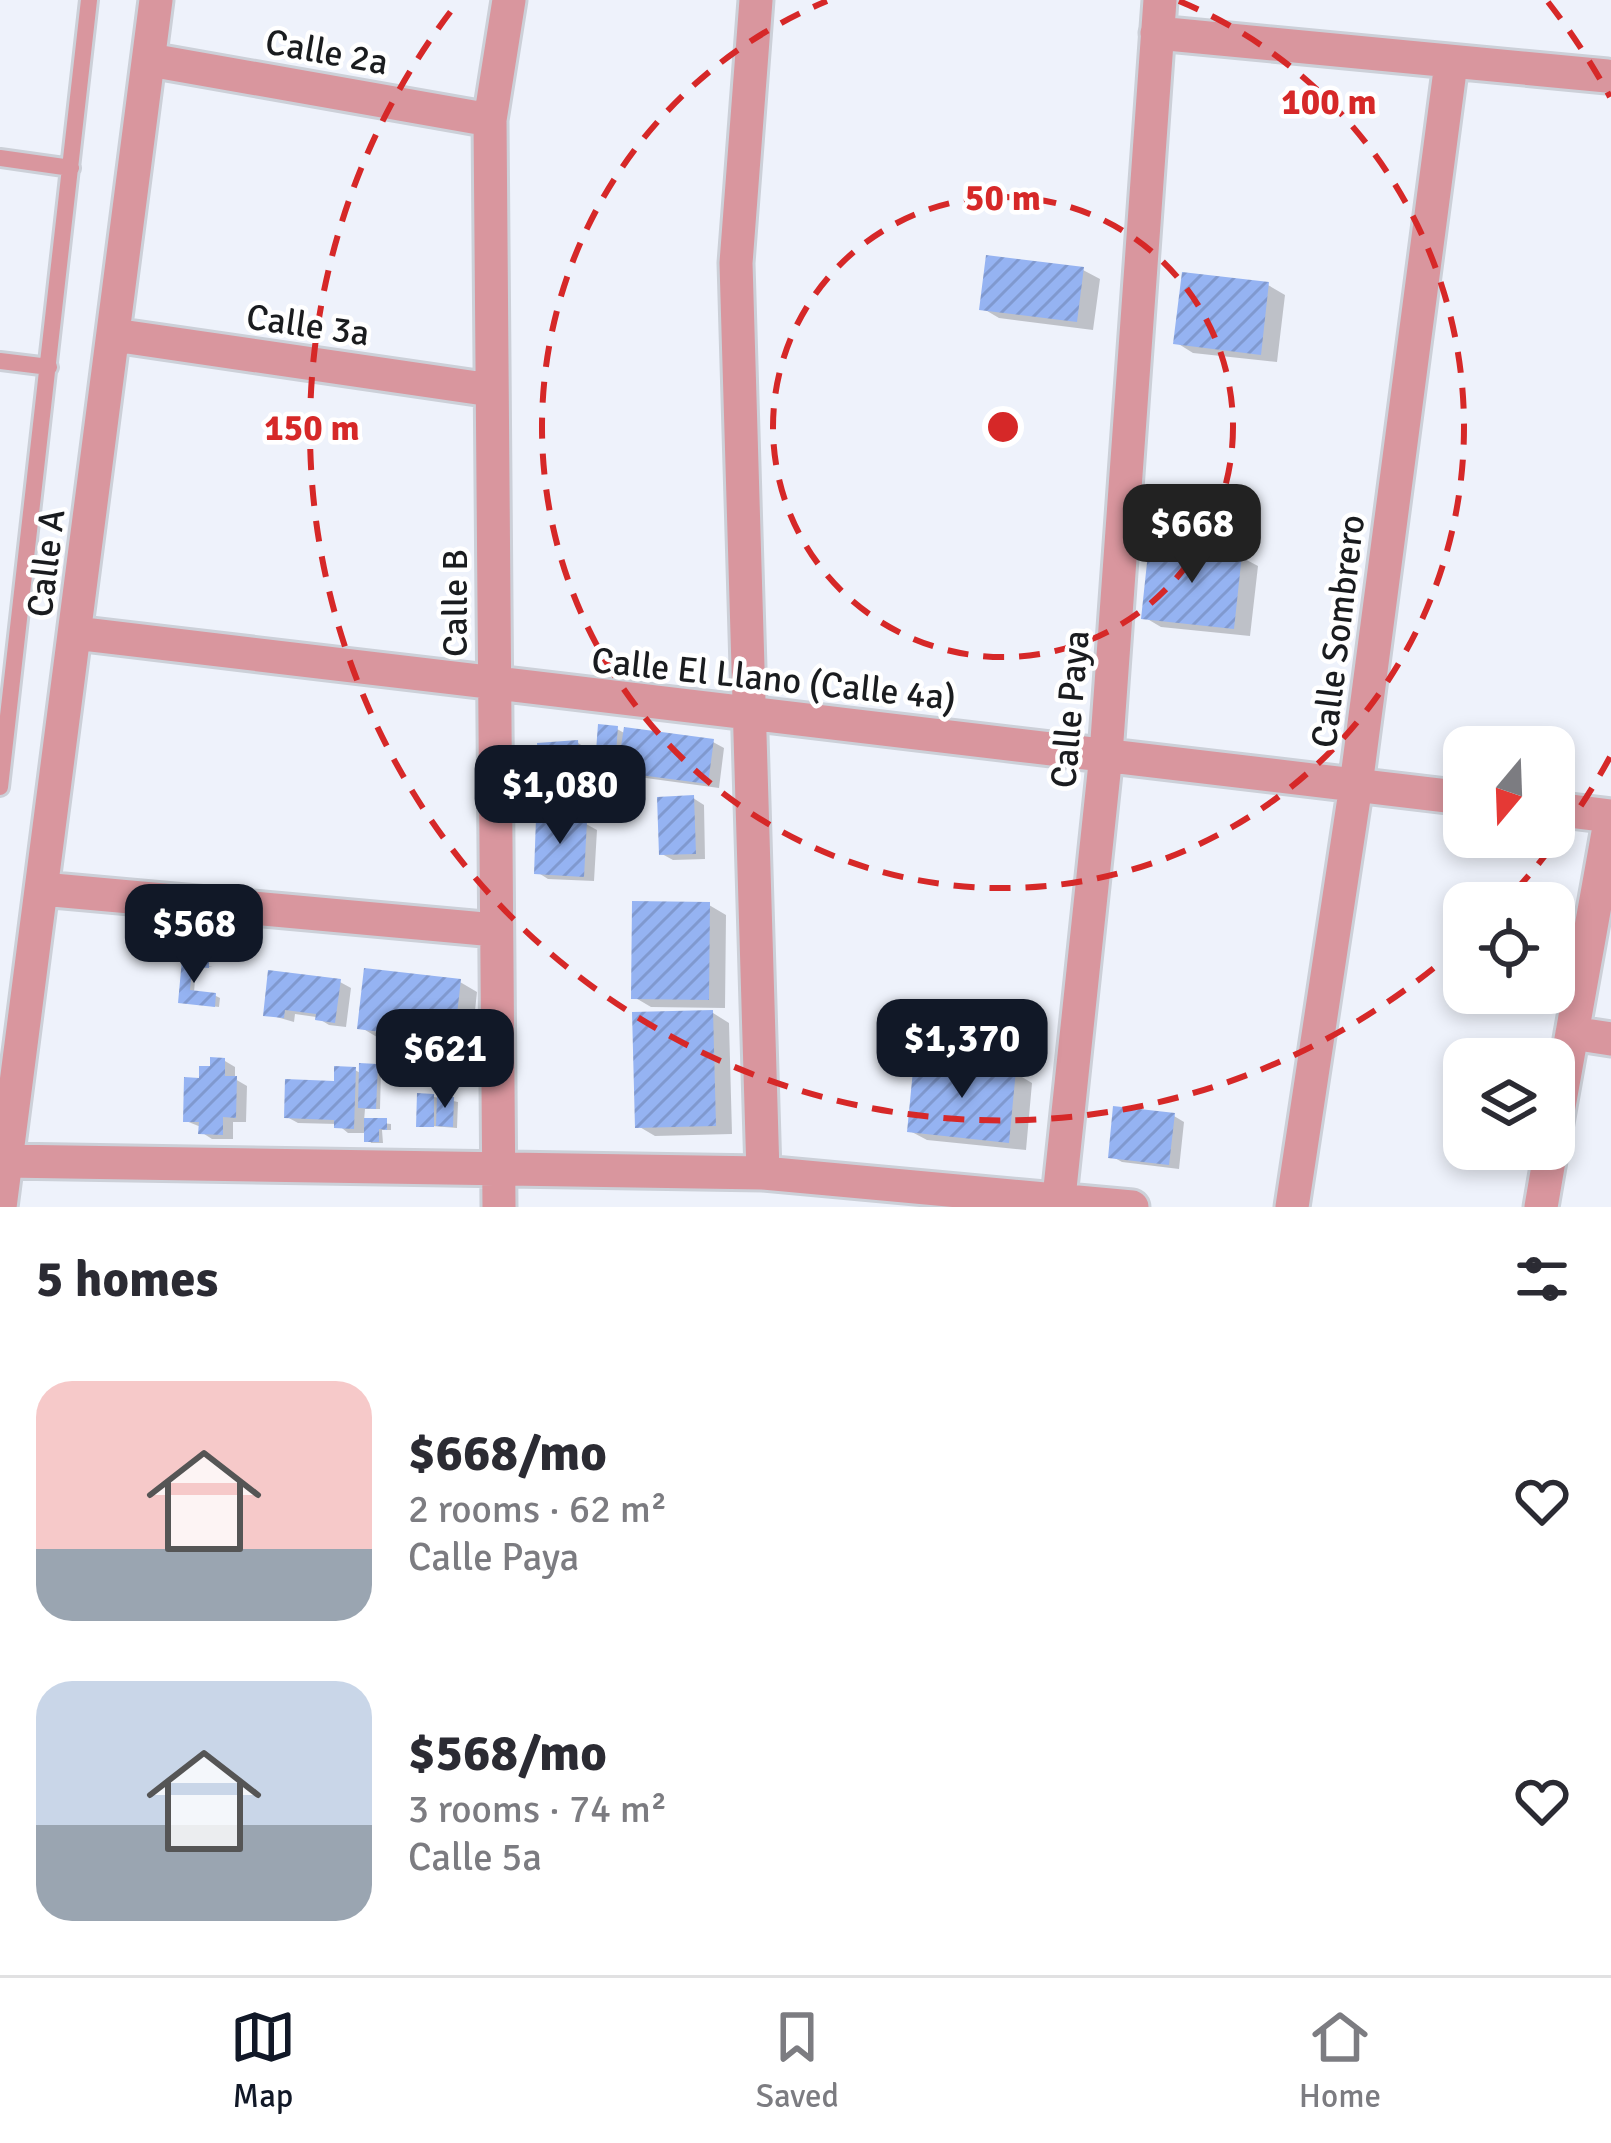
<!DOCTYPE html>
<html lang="en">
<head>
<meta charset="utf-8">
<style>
	body { margin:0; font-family:Signika,sans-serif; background:#f2f2f3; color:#2b2b33; height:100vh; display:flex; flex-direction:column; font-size:45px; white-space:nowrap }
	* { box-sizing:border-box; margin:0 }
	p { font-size:39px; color:#7c7c81 }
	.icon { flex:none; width:66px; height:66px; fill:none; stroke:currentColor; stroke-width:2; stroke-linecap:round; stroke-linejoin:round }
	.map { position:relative; height:1207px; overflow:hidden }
	.sheet { display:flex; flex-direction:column; background:#fff; flex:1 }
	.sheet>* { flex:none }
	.needle { width:78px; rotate:199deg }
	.buttons { position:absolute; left:1443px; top:726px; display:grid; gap:24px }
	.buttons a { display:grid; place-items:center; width:132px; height:132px; border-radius:24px; background:#fff; box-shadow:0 6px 18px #0003; font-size:60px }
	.price { position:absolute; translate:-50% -102px; padding:0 27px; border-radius:24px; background:#111827; color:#fff; font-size:39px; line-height:78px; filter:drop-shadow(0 3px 6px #0008) }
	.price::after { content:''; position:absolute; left:50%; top:72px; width:36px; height:27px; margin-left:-18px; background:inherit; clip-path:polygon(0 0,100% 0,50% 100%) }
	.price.selected { background:#222; color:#fff }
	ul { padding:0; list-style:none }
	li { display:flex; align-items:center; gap:36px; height:300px; padding:0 36px }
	li span { display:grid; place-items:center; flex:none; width:336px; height:240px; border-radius:36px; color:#555 }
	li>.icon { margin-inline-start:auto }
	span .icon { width:144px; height:144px; fill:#fffc; stroke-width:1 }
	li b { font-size:51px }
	h2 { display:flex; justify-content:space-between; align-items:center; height:144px; padding:0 36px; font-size:51px }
	.dock { display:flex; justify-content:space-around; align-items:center; height:168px; border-top:3px solid #e1e1e2; background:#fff; font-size:33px; color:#7c7c81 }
	.dock a { display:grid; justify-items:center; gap:6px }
	.dock .selected { color:#111827 }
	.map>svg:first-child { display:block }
	.shadow { fill:#0003 }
	.building { fill:url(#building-hatch) }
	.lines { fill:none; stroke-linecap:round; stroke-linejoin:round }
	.service-casing { stroke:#ccd0d8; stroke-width:22 }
	.minor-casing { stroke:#ccd0d8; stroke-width:39 }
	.service { stroke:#d9969e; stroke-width:16 }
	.minor { stroke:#d9969e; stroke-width:33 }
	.ring { fill:none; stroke:#d62828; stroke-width:6; stroke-dasharray:21 15 }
	.labels { text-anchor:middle; stroke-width:9; stroke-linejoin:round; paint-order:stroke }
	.street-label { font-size:36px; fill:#1a1c1f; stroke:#fff }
	.centre { fill:#d62828; stroke:#fff; stroke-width:6 }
	.ring-label { font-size:36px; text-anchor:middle; font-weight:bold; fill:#d62828; stroke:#fff; stroke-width:9; stroke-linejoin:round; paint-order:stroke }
</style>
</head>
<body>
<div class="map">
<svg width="1611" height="1207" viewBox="0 0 1611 1207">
	<defs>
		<pattern id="building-hatch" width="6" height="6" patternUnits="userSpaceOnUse" patternTransform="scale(3)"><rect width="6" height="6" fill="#95b3f2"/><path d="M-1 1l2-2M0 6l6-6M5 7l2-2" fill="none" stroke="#8099cf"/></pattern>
	</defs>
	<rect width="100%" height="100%" fill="#eef2fb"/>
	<!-- shadow -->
	<path class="shadow" d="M 1083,270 L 1100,279 L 1093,330 L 999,318 L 982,308 Z
		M 1268,285 L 1285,295 L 1277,362 L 1193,353 L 1177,343 Z
		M 1241,557 L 1258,566 L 1250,636 L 1161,627 L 1144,617 Z
		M 617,729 L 626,734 L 713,742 L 724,748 L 719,788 L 631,776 L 621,767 L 603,766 L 598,763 Z
		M 578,743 L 588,749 L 591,796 L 561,797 L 550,791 L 549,775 L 542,771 Z
		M 693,798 L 704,805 L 705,859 L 673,860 L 662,854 Z
		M 586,824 L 597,830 L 594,881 L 548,879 L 537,872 Z
		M 709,905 L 726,915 L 725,1008 L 651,1007 L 634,997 Z
		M 185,962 L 213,967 L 196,967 L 194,993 L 216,996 L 220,998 L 219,1007 L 181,1002 Z
		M 340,982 L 351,988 L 346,1027 L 329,1025 L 316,1017 L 295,1014 L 294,1022 L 266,1014 Z
		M 460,982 L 477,992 L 471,1048 L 377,1037 L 360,1027 Z
		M 713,1013 L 729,1023 L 732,1134 L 655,1136 L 638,1126 Z
		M 225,1061 L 235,1067 L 235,1079 L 247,1086 L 246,1122 L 233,1122 L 233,1139 L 212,1139 L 201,1132 L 201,1127 L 186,1121 L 202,1081 Z
		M 420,1064 L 442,1067 L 441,1076 L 420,1073 Z
		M 377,1067 L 381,1070 L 380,1109 L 365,1109 L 364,1121 L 391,1124 L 391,1130 L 382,1130 L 383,1143 L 371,1143 L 367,1133 L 348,1133 L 337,1124 L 298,1123 L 287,1117 L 355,1070 L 362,1074 Z
		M 1015,1073 L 1032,1083 L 1026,1150 L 927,1140 L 910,1131 Z
		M 434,1097 L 458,1102 L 457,1128 L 419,1125 Z
		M 1174,1116 L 1184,1122 L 1179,1169 L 1122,1162 L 1111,1156 Z"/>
	<!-- building -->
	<path class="building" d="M 986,255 L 1084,267 L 1077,322 L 979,310 Z
		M 1182,272 L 1269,282 L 1261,355 L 1173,344 Z
		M 1149,544 L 1242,554 L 1234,629 L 1141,619 Z
		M 598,724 L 618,726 L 615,766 L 595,765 Z
		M 624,727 L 714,739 L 708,784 L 617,772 Z
		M 578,740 L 581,791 L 547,793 L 546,773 L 539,773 L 537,743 Z
		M 694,795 L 696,854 L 659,855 L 657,797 Z
		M 536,818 L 587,821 L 584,877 L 534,874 Z
		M 632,901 L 710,902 L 709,1000 L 631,999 Z
		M 182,959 L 209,961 L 209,968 L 192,967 L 190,990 L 216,993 L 215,1007 L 178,1003 Z
		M 364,968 L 461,979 L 454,1041 L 357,1029 Z
		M 268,970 L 341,979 L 335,1023 L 315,1020 L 316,1014 L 285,1010 L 284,1018 L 263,1016 Z
		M 713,1010 L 716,1126 L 635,1128 L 632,1012 Z
		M 450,1051 L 482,1053 L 481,1081 L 449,1080 Z
		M 210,1057 L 225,1058 L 225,1076 L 237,1076 L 236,1118 L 223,1117 L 223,1135 L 198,1134 L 199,1122 L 183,1122 L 184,1077 L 199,1078 L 199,1066 L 210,1066 Z
		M 914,1060 L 1016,1070 L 1009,1143 L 907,1132 Z
		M 359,1063 L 378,1064 L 376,1109 L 358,1108 Z
		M 334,1066 L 356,1067 L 354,1129 L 334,1128 L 334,1120 L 284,1118 L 285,1079 L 334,1081 Z
		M 417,1093 L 434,1094 L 434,1127 L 416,1127 Z
		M 437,1096 L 454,1097 L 453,1127 L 436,1126 Z
		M 1113,1106 L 1175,1113 L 1169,1165 L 1108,1158 Z
		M 364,1118 L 387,1118 L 387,1130 L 379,1129 L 379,1142 L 364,1142 Z"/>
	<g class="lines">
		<defs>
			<path id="service" d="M 0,158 L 71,168
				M 0,361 L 49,367
				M 0,787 L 89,0"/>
			<path id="minor" d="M 756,0 L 736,263 L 763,1173
				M 1157,33 L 1607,76
				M 150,60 L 490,120
				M 114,335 L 491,390
				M 75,633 L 1464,798
				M 1554,809 L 1611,816 L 1554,1134
				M 42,889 L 495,930
				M 1572,1033 L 1611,1039
				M 6,1161 L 763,1173 L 1132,1207
				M 0,1207 L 156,0
				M 499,1207 L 490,120 L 509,0
				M 1058,1207 L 1106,754 L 1160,0
				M 1292,1207 L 1356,785 L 1451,63
				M 1541,1207 L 1551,1149"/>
		</defs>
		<!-- service casing -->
		<use href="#service" class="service-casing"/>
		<!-- minor casing -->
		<use href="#minor" class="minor-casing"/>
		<!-- service -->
		<use href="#service" class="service"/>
		<!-- minor -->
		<use href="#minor" class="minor"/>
	</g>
	<!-- distance rings -->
	<g class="ring">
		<circle cx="1003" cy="427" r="230"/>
		<path d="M1179 1A461 461 0 1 1 827 1"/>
		<path d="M1610 757A691 691 0 0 1 1504 903M1461 945A691 691 0 0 1 458 2M1548 2A691 691 0 0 1 1610 97"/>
	</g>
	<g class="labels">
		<!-- street labels -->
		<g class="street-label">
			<text transform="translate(327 51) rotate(10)" y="13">Calle 2a</text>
			<text transform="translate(308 324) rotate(8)" y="13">Calle 3a</text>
			<text transform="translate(45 563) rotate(-83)" y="13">Calle A</text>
			<text transform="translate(454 603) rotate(-90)" y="13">Calle B</text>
			<text transform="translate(1337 631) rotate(-83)" y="13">Calle Sombrero</text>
			<text transform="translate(774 678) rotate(6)" y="13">Calle El Llano (Calle 4a)</text>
			<text transform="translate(1069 709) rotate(-85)" y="13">Calle Paya</text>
		</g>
	</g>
	<circle cx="1003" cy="427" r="18" class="centre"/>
	<g class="ring-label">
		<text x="1329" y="114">100 m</text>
		<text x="1003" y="210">50 m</text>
		<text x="312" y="440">150 m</text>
	</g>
</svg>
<div class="buttons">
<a><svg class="needle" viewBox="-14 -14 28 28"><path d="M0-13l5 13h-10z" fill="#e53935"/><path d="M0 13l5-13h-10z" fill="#7c7c81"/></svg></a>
<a><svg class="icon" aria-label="locate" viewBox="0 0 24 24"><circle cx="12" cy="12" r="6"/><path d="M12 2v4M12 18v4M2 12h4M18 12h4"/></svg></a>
<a><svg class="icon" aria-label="layers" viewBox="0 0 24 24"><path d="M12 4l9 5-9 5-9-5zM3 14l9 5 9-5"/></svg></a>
</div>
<b class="price selected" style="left:1192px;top:586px">$668</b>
<b class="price" style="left:560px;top:847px">$1,080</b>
<b class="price" style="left:194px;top:986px">$568</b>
<b class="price" style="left:962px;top:1101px">$1,370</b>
<b class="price" style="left:445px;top:1111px">$621</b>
</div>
<section class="sheet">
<h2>5 homes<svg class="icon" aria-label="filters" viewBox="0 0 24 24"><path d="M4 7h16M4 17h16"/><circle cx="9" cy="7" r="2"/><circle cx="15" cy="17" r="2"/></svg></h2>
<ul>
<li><span style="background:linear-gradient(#f6c9c9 70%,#9aa5b1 0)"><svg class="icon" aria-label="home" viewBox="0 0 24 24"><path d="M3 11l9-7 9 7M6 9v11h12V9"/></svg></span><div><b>$668/mo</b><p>2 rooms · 62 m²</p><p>Calle Paya</p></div><svg class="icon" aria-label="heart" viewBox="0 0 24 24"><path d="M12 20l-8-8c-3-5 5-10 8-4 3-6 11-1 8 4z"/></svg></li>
<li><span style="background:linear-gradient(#c9d6e8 60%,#9aa5b1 0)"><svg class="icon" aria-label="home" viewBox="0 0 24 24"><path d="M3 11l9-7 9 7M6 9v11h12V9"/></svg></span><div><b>$568/mo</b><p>3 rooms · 74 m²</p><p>Calle 5a</p></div><svg class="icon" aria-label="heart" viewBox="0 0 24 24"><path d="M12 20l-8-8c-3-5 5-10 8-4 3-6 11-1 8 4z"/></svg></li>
</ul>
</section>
<nav class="dock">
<a class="selected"><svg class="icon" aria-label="map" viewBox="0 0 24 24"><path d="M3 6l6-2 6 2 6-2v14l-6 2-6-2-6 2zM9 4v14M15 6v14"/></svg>Map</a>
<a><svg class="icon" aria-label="saved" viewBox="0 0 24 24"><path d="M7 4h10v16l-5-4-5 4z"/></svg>Saved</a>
<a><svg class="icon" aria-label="home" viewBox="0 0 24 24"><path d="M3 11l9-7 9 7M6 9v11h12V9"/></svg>Home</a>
</nav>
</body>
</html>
